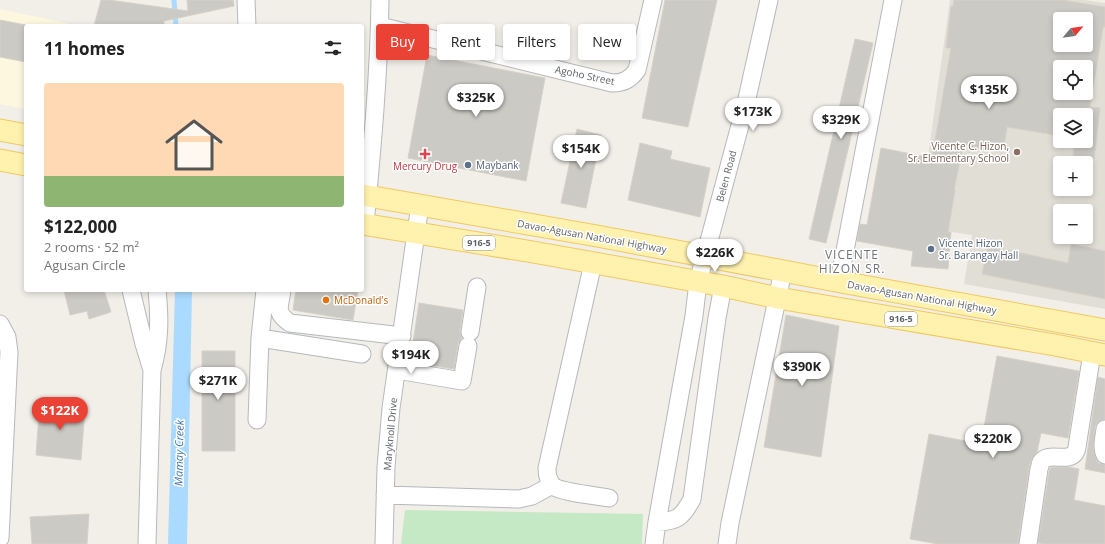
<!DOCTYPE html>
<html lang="en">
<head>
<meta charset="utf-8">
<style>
	body { margin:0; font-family:"Open Sans",sans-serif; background:#f2f2f2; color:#222; height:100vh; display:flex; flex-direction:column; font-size:15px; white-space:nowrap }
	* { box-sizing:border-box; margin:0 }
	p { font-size:13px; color:#767676 }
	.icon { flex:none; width:22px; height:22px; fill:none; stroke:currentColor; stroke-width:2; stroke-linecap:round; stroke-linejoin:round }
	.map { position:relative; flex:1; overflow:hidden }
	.details { position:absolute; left:24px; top:24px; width:340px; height:268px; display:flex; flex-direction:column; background:#fff; border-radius:4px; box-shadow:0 2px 6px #0003 }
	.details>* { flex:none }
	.hud { position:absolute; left:376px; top:24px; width:380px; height:36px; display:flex; gap:8px }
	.needle { width:26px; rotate:61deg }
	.fabs { position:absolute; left:1053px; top:12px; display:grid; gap:8px }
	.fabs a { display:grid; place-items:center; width:40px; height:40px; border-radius:4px; background:#fff; box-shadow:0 2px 6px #0003; font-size:20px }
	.price { position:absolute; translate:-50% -34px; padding:0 9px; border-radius:14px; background:#fff; color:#222; font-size:13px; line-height:26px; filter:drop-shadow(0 1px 2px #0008) }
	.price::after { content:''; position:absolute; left:50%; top:24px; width:12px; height:9px; margin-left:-6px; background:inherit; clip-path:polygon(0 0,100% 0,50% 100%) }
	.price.active { background:#ea4335; color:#fff }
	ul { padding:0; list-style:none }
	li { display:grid; align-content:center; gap:8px; height:212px; padding:0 20px }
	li+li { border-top:1px solid #e0e0e0 }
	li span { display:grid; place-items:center; height:124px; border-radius:4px; color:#555 }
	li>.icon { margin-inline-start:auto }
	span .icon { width:72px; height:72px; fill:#fffc; stroke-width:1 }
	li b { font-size:17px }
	h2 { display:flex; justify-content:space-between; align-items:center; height:48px; padding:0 20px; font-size:17px }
	.pill { padding:0 14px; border-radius:4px; background:#fff; box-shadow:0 2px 6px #0003; font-size:14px; line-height:36px }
	.pill.active { background:#ea4335; color:#fff }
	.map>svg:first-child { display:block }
	.commercial { fill:#fef7e0 }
	.education { fill:#e1ded6; fill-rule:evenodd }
	.green { fill:#c5e8c5 }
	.water { fill:#aadaff }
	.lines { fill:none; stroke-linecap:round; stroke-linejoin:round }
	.stream { stroke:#aadaff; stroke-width:5 }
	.building { fill:#cccac5; stroke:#d6d1c6; fill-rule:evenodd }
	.minor-casing { stroke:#b5b8bc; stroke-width:19 }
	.major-casing { stroke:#f2c960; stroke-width:23 }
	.minor { stroke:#fff; stroke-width:17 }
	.major { stroke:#fff2af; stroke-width:21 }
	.education-dot { fill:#8d6e63; stroke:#fff; stroke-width:1.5 }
	.health-dot { fill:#e0444e; stroke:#fff; stroke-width:1.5 }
	.service-dot { fill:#5c6f8a; stroke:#fff; stroke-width:1.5 }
	.food-dot { fill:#e8710a; stroke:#fff; stroke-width:1.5 }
	.labels { text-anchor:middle; stroke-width:3; stroke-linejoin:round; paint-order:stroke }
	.shield { fill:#fff; stroke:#8f9295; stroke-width:1 }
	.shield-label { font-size:9px; font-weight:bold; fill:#5f6368 }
	.street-label { font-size:10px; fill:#5f6368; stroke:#fff }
	.education-label { font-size:10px; fill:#785e54; stroke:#fff; text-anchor:end }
	.service-label { font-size:10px; fill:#4e5e75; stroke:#fff; text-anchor:start }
	.health-label { font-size:10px; fill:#be3a42; stroke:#fff }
	.food-label { font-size:10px; fill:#c56008; stroke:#fff; text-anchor:start }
	.water-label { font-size:11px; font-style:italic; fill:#4174aa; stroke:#fff }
	.quarter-label { font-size:12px; letter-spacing:1px; fill:#70757a; stroke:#fff }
</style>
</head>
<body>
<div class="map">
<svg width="1105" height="544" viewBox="0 0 1105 544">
	<rect width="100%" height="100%" fill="#f1efe8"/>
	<!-- commercial -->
	<path class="commercial" d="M 0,9 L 79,26 L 26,26 L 26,109 L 0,104 Z"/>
	<!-- education -->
	<path class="education" d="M 950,0 L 1085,0 L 1105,3 L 1105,309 L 964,284 L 972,235 L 918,227 ZM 1060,19 L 1086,19 L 1086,45 L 1060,45 ZM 1060,67 L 1086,67 L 1086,93 L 1060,93 ZM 1060,115 L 1086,115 L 1086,141 L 1060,141 ZM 1060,163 L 1086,163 L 1086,189 L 1060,189 ZM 1060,211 L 1086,211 L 1086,237 L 1060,237 Z"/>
	<!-- green -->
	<path class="green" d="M 405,510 L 643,514 L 642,544 L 401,544 Z"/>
	<!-- water -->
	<path class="water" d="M 175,290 L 192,290 L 187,544 L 168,544 Z"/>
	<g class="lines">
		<!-- stream -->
		<path class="stream" d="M 174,0 L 176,26"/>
	</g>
	<!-- building -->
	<path class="building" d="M 101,0 L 109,0 L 188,11 L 187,0 L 233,0 L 234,6 L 164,21 L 164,26 L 94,26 Z
		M 665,0 L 717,0 L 688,127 L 642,118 Z
		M 954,0 L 1062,0 L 1105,7 L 1105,27 L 1103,27 L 1090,107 L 1100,108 L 1094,159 L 1073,156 L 1075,141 L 1086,141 L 1086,115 L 1060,115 L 1060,136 L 1007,127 L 1003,152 L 963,146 L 954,190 L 955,190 L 948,232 L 951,232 L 948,269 L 911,266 L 913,251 L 857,241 L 860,224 L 867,225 L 881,148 L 932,158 L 951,48 L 946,48 L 951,6 L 953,6 ZM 1060,19 L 1086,19 L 1086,45 L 1060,45 ZM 1060,67 L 1086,67 L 1086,93 L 1060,93 Z
		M 0,20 L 26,25 L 26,62 L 0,57 Z
		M 855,39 L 873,43 L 826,243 L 809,239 Z
		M 427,55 L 545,78 L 526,181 L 408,158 Z
		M 577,129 L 601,135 L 586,208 L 561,203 Z
		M 640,143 L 672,151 L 670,159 L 710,168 L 700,217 L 628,200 Z
		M 1071,244 L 1105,251 L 1105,299 L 982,274 L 988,246 L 1068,263 Z
		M 64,290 L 104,290 L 111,312 L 89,319 L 87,311 L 70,315 Z
		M 296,290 L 358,290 L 353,320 L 293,310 Z
		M 419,303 L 463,310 L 460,330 L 461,335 L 462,338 L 460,340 L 458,344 L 454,369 L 410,362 Z
		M 786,315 L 839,326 L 821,457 L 764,447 Z
		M 202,351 L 235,351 L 235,451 L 202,451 Z
		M 997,356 L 1079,371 L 1068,438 L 1041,433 L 1037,452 L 1031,460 L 1029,468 L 1018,544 L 938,544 L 910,539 L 929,434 L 981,444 Z
		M 1098,377 L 1105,379 L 1105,419 L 1101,420 L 1097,423 L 1095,427 L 1093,449 L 1096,459 L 1098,463 L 1105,465 L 1105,473 L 1085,469 Z
		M 40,400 L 85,408 L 81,460 L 36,455 Z
		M 1053,467 L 1068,467 L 1079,469 L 1074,500 L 1105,506 L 1105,544 L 1045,544 L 1038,543 L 1049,472 L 1050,468 Z
		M 89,514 L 87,544 L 32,544 L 30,517 Z"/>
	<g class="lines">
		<defs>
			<path id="minor" d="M 246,0 L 247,26
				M 380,26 L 612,83 C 623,83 630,80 637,70 L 653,0
				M 365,224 C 372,150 379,75 380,0
				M 593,263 L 547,468 C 547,474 548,481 553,486 C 560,492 598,496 609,498
				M 839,282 L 893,0
				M 131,290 L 144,344 L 152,370
				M 282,290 C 280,307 274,312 290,323 L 402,336
				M 0,324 L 7,337 L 9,352 L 0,538
				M 470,332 L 477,287
				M 260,338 L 362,354
				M 397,370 L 462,381 L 468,346
				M 257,420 L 260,338 L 265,290
				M 1105,429 C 1104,438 1101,447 1105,455
				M 385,495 L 519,499 L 532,496 L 552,485
				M 657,522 C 677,521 682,518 692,499 L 717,318 L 723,286
				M 147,544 L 152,370 C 160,343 160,318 157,290
				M 384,544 L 386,467 L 391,408 L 420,205
				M 654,544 L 657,522 L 694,316 L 698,282 L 746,103 L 769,0
				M 727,544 L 730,523 L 783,271
				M 1028,544 L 1039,469 C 1040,467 1040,464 1041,462 C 1049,451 1067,463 1075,453 C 1076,451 1077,449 1077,447 L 1092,353"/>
			<path id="major" d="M 0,130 L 26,135
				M 0,160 L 26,165
				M 362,195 L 597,236 L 852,284 L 1105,330
				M 362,224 L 533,252 L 723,286 L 778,298 L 1055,345 L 1105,355"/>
		</defs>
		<!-- minor casing -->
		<use href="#minor" class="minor-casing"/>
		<!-- major casing -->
		<use href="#major" class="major-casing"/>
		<!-- minor -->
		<use href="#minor" class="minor"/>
		<!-- major -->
		<use href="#major" class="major"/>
	</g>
	<!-- markers -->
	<circle class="education-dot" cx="1017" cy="152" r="4"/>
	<path class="health-dot" d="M423 148h4v4h4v4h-4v4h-4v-4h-4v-4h4z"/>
	<g class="service-dot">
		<circle cx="468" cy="165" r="4"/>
		<circle cx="931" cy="249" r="4"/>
	</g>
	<circle class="food-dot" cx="326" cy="300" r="4"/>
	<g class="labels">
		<!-- shield labels -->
		<g class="shield">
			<rect x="463" y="236" width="32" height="14" rx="3"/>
			<rect x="885" y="312" width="32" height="14" rx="3"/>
		</g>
		<g class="shield-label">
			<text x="479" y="246">916-5</text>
			<text x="901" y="322">916-5</text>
		</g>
		<!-- street labels -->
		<g class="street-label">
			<text transform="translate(585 75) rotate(12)" y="4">Agoho Street</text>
			<text transform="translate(726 176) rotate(-75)" y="4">Belen Road</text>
			<text transform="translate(592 236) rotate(10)" y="4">Davao-Agusan National Highway</text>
			<text transform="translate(922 297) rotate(10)" y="4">Davao-Agusan National Highway</text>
			<text transform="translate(390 434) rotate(-85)" y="4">Maryknoll Drive</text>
		</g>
		<!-- education labels -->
		<g class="education-label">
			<text x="1009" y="150">Vicente C. Hizon,<tspan x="1009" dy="12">Sr. Elementary School</tspan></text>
		</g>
		<!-- service labels -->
		<g class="service-label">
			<text x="476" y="169">Maybank</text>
			<text x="939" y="247">Vicente Hizon<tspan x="939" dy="12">Sr. Barangay Hall</tspan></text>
		</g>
		<!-- health labels -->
		<g class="health-label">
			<text x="425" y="170">Mercury Drug</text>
		</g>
		<!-- food labels -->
		<g class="food-label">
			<text x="334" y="304">McDonald's</text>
		</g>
		<!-- water labels -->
		<g class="water-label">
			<text transform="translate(179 453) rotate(-89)" y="4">Mamay Creek</text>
		</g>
		<!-- quarter labels -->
		<g class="quarter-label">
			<text x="852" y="259">VICENTE<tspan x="852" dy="14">HIZON SR.</tspan></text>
		</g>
	</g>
</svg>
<div class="fabs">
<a><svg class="needle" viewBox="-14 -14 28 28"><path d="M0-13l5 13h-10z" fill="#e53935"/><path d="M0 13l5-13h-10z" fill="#767676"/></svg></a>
<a><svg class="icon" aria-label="locate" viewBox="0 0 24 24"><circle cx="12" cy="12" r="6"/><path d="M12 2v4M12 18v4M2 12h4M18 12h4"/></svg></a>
<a><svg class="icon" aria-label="layers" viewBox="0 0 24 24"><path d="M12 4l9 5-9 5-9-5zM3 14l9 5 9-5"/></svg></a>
<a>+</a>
<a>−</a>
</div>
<b class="price" style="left:989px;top:110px">$135K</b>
<b class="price" style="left:476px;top:118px">$325K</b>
<b class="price" style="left:753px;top:132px">$173K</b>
<b class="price" style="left:841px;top:140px">$329K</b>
<b class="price" style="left:581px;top:169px">$154K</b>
<b class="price" style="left:715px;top:273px">$226K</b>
<b class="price" style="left:411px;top:375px">$194K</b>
<b class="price" style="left:802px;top:387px">$390K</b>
<b class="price" style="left:218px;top:401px">$271K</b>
<b class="price active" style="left:60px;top:431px">$122K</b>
<b class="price" style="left:993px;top:459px">$220K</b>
<div class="hud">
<a class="pill active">Buy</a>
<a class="pill">Rent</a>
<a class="pill">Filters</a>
<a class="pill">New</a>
</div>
<section class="details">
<h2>11 homes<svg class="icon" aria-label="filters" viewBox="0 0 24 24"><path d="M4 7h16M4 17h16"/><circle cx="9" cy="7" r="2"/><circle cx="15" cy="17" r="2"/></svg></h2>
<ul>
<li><span style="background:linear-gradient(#ffd9b3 75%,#8fb573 0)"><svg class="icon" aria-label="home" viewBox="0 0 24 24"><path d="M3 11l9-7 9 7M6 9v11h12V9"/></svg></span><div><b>$122,000</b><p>2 rooms · 52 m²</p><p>Agusan Circle</p></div></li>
</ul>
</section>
</div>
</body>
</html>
